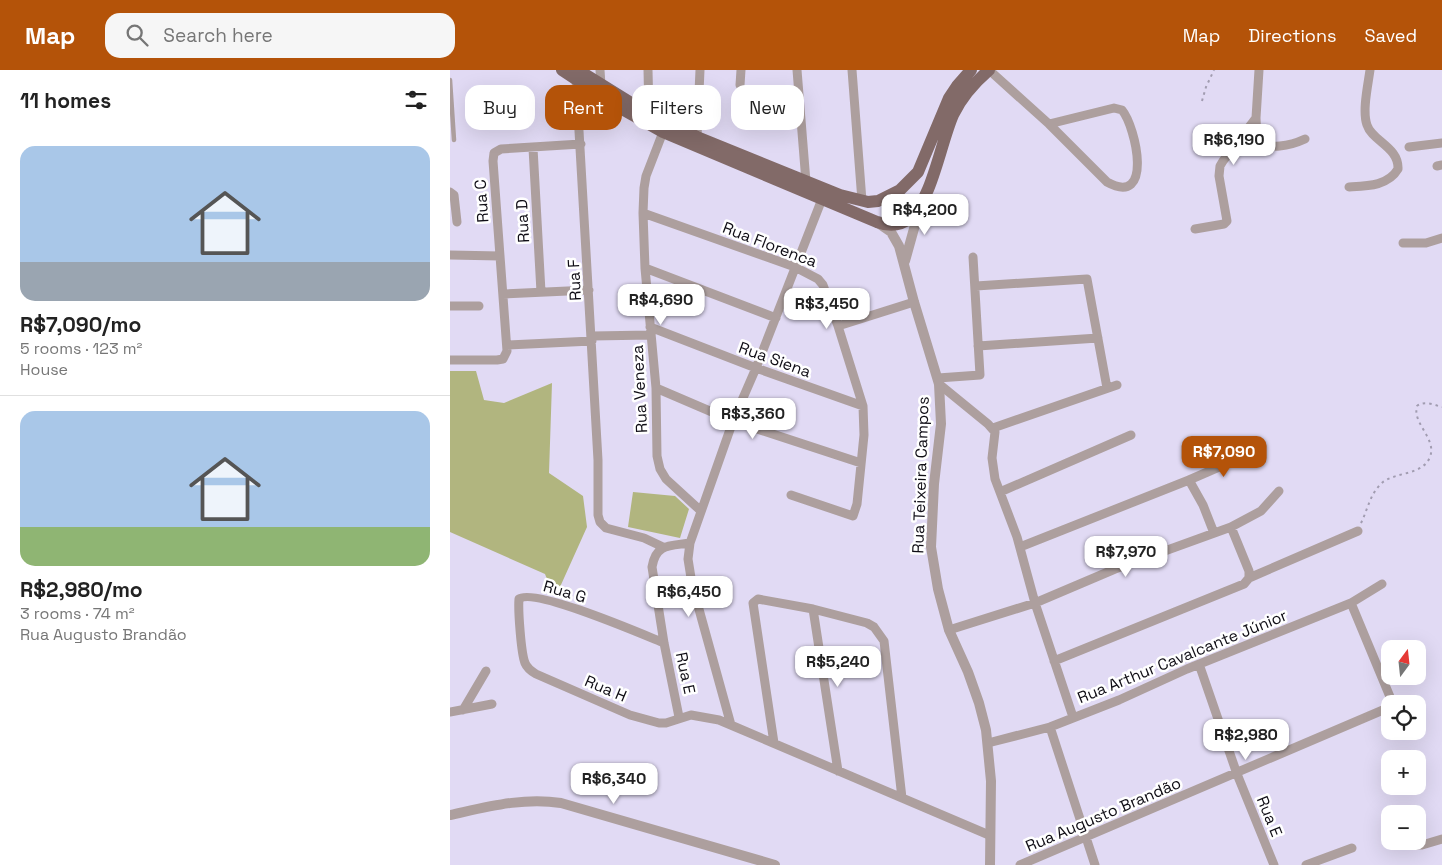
<!DOCTYPE html>
<html lang="en">
<head>
<meta charset="utf-8">
<style>
	body { margin:0; font-family:"Space Grotesk",sans-serif; background:#f6f6f6; color:#222; height:100vh; display:flex; flex-direction:column; font-size:19px; white-space:nowrap }
	* { box-sizing:border-box; margin:0 }
	p { font-size:16px; color:#767676 }
	.icon { flex:none; width:28px; height:28px; fill:none; stroke:currentColor; stroke-width:2; stroke-linecap:round; stroke-linejoin:round }
	.map { position:relative; flex:1; overflow:hidden }
	.side { display:flex; flex-direction:column; background:#fff; width:450px }
	.side>* { flex:none }
	.guide { position:absolute; left:15px; top:15px; width:475px; height:45px; display:flex; gap:10px }
	.needle { width:32px; rotate:15deg }
	.controls { position:absolute; left:931px; top:570px; display:grid; gap:10px }
	.controls a { display:grid; place-items:center; width:45px; height:45px; border-radius:10px; background:#fff; box-shadow:0 5px 20px #0002; font-size:25px }
	.price { position:absolute; translate:-50% -42px; padding:0 11px; border-radius:10px; background:#fff; color:#222; font-size:16px; line-height:32px; filter:drop-shadow(0 1px 2px #0008) }
	.price::after { content:''; position:absolute; left:50%; top:30px; width:15px; height:11px; margin-left:-8px; background:inherit; clip-path:polygon(0 0,100% 0,50% 100%) }
	.price.selected { background:#b45309; color:#fff }
	ul { padding:0; list-style:none }
	li { display:grid; align-content:center; gap:10px; height:265px; padding:0 20px }
	li+li { border-top:1px solid #e0e0e0 }
	li span { display:grid; place-items:center; height:155px; border-radius:15px; color:#555 }
	li>.icon { margin-inline-start:auto }
	span .icon { width:90px; height:90px; fill:#fffc; stroke-width:1 }
	li b { font-size:21px }
	h2 { display:flex; justify-content:space-between; align-items:center; height:60px; padding:0 20px; font-size:21px }
	.tag { padding:0 18px; border-radius:15px; background:#fff; box-shadow:0 5px 20px #0002; font-size:18px; line-height:45px }
	.tag.selected { background:#b45309; color:#fff }
	header { display:flex; align-items:center; gap:30px; box-sizing:border-box; height:70px; padding:0 25px; background:#b45309; color:#fff }
	header strong { font-size:24px }
	nav { display:flex; gap:28px; margin-inline-start:auto; font-size:18px }
	.search { width:350px; height:45px; background:#f6f6f6; display:flex; align-items:center; gap:12px; box-sizing:border-box; padding:0 18px; border-radius:15px; color:#767676; font-size:19px }
	main { display:flex; flex:1; min-height:0 }
	.map>svg:first-child { display:block }
	.green { fill:#b1b57f }
	.lines { fill:none; stroke-linecap:round; stroke-linejoin:round }
	.path { stroke:#a19cb0; stroke-width:2; stroke-dasharray:2.5 4; stroke-linecap:butt }
	.service { stroke:#ad9f9e; stroke-width:4.5 }
	.minor { stroke:#ad9f9e; stroke-width:9 }
	.tertiary { stroke:#ad9f9e; stroke-width:10 }
	.primary { stroke:#826a68; stroke-width:12 }
	.labels { text-anchor:middle; stroke-width:5; stroke-linejoin:round; paint-order:stroke }
	.street-label { font-size:16px; fill:#0f0d15; stroke:#fff }
</style>
</head>
<body>
<header>
<strong>Map</strong>
<div class="search"><svg class="icon" aria-label="search" viewBox="0 0 24 24"><circle cx="10" cy="10" r="6"/><path d="M15 15l6 6"/></svg>Search here</div>
<nav><a>Map</a><a>Directions</a><a>Saved</a></nav>
</header>
<main>
<section class="side">
<h2>11 homes<svg class="icon" aria-label="filters" viewBox="0 0 24 24"><path d="M4 7h16M4 17h16"/><circle cx="9" cy="7" r="2"/><circle cx="15" cy="17" r="2"/></svg></h2>
<ul>
<li><span style="background:linear-gradient(#a9c7e8 75%,#9aa5b1 0)"><svg class="icon" aria-label="home" viewBox="0 0 24 24"><path d="M3 11l9-7 9 7M6 9v11h12V9"/></svg></span><div><b>R$7,090/mo</b><p>5 rooms · 123 m²</p><p>House</p></div></li>
<li><span style="background:linear-gradient(#a9c7e8 75%,#8fb573 0)"><svg class="icon" aria-label="home" viewBox="0 0 24 24"><path d="M3 11l9-7 9 7M6 9v11h12V9"/></svg></span><div><b>R$2,980/mo</b><p>3 rooms · 74 m²</p><p>Rua Augusto Brandão</p></div></li>
</ul>
</section>
<div class="map">
<svg width="992" height="795" viewBox="0 0 992 795">
	<rect width="100%" height="100%" fill="#e1daf4"/>
	<!-- green -->
	<path class="green" d="M 0,301 L 26,301 L 34,330 L 54,333 L 102,313 L 99,403 L 133,426 L 137,457 L 110,517 L 100,517 L 95,504 L 0,462 Z
		M 183,422 L 225,426 L 239,439 L 230,468 L 178,457 Z"/>
	<g class="lines">
		<!-- path -->
		<path class="path" d="M 752,31 L 756,17 L 764,0
			M 911,453 C 918,439 920,423 933,412 C 946,402 973,405 980,387 C 987,368 962,354 967,336 C 975,330 984,335 992,337"/>
		<!-- service -->
		<path class="service" d="M 0,10 L 4,70"/>
		<!-- minor -->
		<path class="minor" d="M 150,0 L 151,15
			M 198,0 L 199,44
			M 347,0 L 356,112
			M 402,0 L 412,131
			M 539,0 L 599,54 L 657,112 C 704,138 686,57 672,40 L 664,38 L 599,54
			M 126,9 L 148,390 L 148,445 L 150,452 L 156,458 L 194,468 L 213,477
			M 290,15 L 291,0
			M 806,48 L 807,68 C 817,82 842,75 855,69
			M 213,62 L 196,106 L 194,118 L 193,143 L 195,198 L 206,318 L 207,386 L 210,399 L 216,409 L 251,441
			M 247,67 L 250,0
			M 959,77 L 992,73
			M 83,78 L 91,222
			M 987,96 L 992,95
			M 899,117 C 917,116 938,116 948,99 C 949,77 922,71 917,55 C 912,41 918,15 920,0
			M 0,122 L 4,125 L 7,152
			M 193,143 L 345,197 L 368,209 L 373,215 L 388,256 L 413,336 L 414,365 L 407,434 L 403,446 L 341,425
			M 745,159 L 774,154 L 777,151 L 769,106 L 770,96 L 773,91 L 806,48 L 809,0
			M 953,173 L 976,173 L 992,168
			M 0,185 L 50,186
			M 195,198 L 326,248
			M 526,216 L 637,209 L 657,318
			M 53,224 L 139,220
			M 0,236 L 29,236
			M 388,256 L 464,232
			M 200,257 L 306,298 L 413,336
			M 142,266 L 201,265
			M 57,275 L 142,271
			M 528,276 L 648,268
			M 0,290 L 47,290 L 53,289 L 57,281 L 43,91 L 44,83 L 51,79 L 131,74
			M 488,308 L 530,305 L 523,187
			M 489,314 L 538,354 L 545,362 L 542,388 L 545,409 L 567,467 L 585,533 L 623,647
			M 206,318 L 283,351 L 411,393
			M 543,358 L 667,315
			M 739,410 L 799,384
			M 550,422 L 681,365
			M 570,477 L 739,410 L 753,435 L 764,463
			M 799,508 L 908,461
			M 901,533 L 943,634
			M 363,539 L 388,701
			M 499,560 L 585,533 L 665,499 L 781,457 L 811,441 L 829,421
			M 214,573 C 194,565 83,517 69,529 C 68,540 71,583 75,593 C 77,598 81,601 86,604 L 180,645 L 209,653 L 216,653 L 241,645 L 269,650 L 539,765
			M 604,591 L 794,514 L 799,508 L 799,501 L 781,457
			M 749,594 L 787,704 L 824,795
			M 949,634 L 959,630
			M 13,640 L 36,601
			M 0,642 L 42,634
			M 229,647 L 214,573 L 202,497 C 206,473 220,476 240,473
			M 281,655 L 242,514 L 238,489 L 240,473 L 283,351 L 306,298 L 372,129
			M 600,657 L 645,795
			M 324,673 L 303,533 L 308,529 L 363,539 L 417,553 L 424,557 L 434,571 L 452,728
			M 538,673 L 600,657 L 669,630 L 737,599 L 901,533 L 932,514
			M 958,775 L 972,775 L 992,769
			M 570,795 L 940,637
			M 856,795 L 902,778"/>
		<!-- tertiary -->
		<path class="tertiary" d="M 428,153 L 441,162 L 449,176 L 464,232 L 489,314 L 491,354 L 484,414 L 481,477 L 488,519 L 499,560 L 518,602 L 529,633 L 536,660 L 541,711 L 540,795
			M 455,191 L 470,137
			M 0,745 C 37,737 73,727 111,733 L 325,795"/>
		<!-- primary -->
		<path class="primary" d="M 112,0 L 165,35 L 213,62 L 427,152 C 438,156 450,156 460,148 C 482,129 491,72 503,45 C 512,26 524,13 539,0
			M 128,0 L 199,44 L 247,67 L 390,125 L 418,132 L 428,131 L 450,120 L 468,102 L 499,28 L 507,16 L 521,0"/>
	</g>
	<g class="labels">
		<!-- street labels -->
		<g class="street-label">
			<text transform="translate(31 131) rotate(-94)" y="6">Rua C</text>
			<text transform="translate(72 151) rotate(-93)" y="6">Rua D</text>
			<text transform="translate(320 174) rotate(21)" y="6">Rua Florenca</text>
			<text transform="translate(124 210) rotate(-93)" y="6">Rua F</text>
			<text transform="translate(325 289) rotate(20)" y="6">Rua Siena</text>
			<text transform="translate(189 319) rotate(-93)" y="6">Rua Veneza</text>
			<text transform="translate(470 405) rotate(-88)" y="6">Rua Teixeira Campos</text>
			<text transform="translate(115 521) rotate(16)" y="6">Rua G</text>
			<text transform="translate(732 586) rotate(-22)" y="6">Rua Arthur Cavalcante Júnior</text>
			<text transform="translate(236 603) rotate(78)" y="6">Rua E</text>
			<text transform="translate(156 618) rotate(23)" y="6">Rua H</text>
			<text transform="translate(653 744) rotate(-23)" y="6">Rua Augusto Brandão</text>
			<text transform="translate(820 746) rotate(68)" y="6">Rua E</text>
		</g>
	</g>
</svg>
<div class="controls">
<a><svg class="needle" viewBox="-14 -14 28 28"><path d="M0-13l5 13h-10z" fill="#e53935"/><path d="M0 13l5-13h-10z" fill="#767676"/></svg></a>
<a><svg class="icon" aria-label="locate" viewBox="0 0 24 24"><circle cx="12" cy="12" r="6"/><path d="M12 2v4M12 18v4M2 12h4M18 12h4"/></svg></a>
<a>+</a>
<a>−</a>
</div>
<b class="price" style="left:784px;top:96px">R$6,190</b>
<b class="price" style="left:475px;top:166px">R$4,200</b>
<b class="price" style="left:211px;top:256px">R$4,690</b>
<b class="price" style="left:377px;top:260px">R$3,450</b>
<b class="price" style="left:303px;top:370px">R$3,360</b>
<b class="price selected" style="left:774px;top:408px">R$7,090</b>
<b class="price" style="left:676px;top:508px">R$7,970</b>
<b class="price" style="left:239px;top:548px">R$6,450</b>
<b class="price" style="left:388px;top:618px">R$5,240</b>
<b class="price" style="left:796px;top:691px">R$2,980</b>
<b class="price" style="left:164px;top:735px">R$6,340</b>
<div class="guide">
<a class="tag">Buy</a>
<a class="tag selected">Rent</a>
<a class="tag">Filters</a>
<a class="tag">New</a>
</div>
</div>
</main>
</body>
</html>
